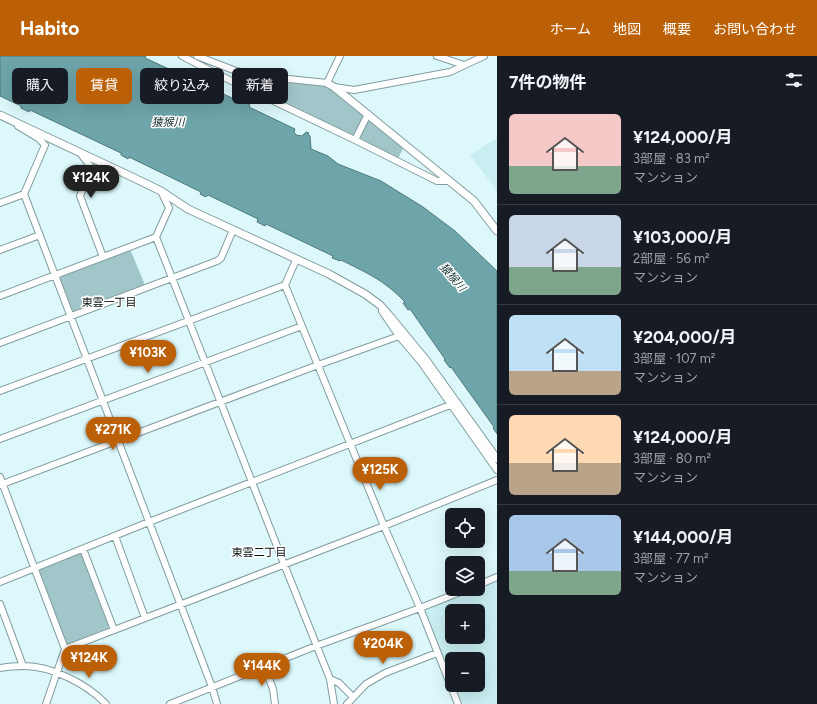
<!DOCTYPE html>
<html lang="ja">
<head>
<meta charset="utf-8">
<style>
	body { margin:0; font-family:Figtree,"Noto Sans JP",sans-serif; background:#20242c; color:#f1f3f6; height:100vh; display:flex; flex-direction:column; font-size:15px; white-space:nowrap }
	* { box-sizing:border-box; margin:0 }
	p { font-size:13px; color:#9ea1a6 }
	.icon { flex:none; width:22px; height:22px; fill:none; stroke:currentColor; stroke-width:2; stroke-linecap:round; stroke-linejoin:round }
	.map { position:relative; flex:1; overflow:hidden }
	.sheet { display:flex; flex-direction:column; background:#171b24; width:320px }
	.sheet>* { flex:none }
	.guide { position:absolute; left:12px; top:12px; width:380px; height:36px; display:flex; gap:8px }
	.fabs { position:absolute; left:445px; top:452px; display:grid; gap:8px }
	.fabs a { display:grid; place-items:center; width:40px; height:40px; border-radius:6px; background:#171b24; box-shadow:0 4px 16px #0002; font-size:20px }
	.price { position:absolute; translate:-50% -34px; padding:0 9px; border-radius:14px; background:#bb6006; color:#fff; font-size:13px; line-height:26px; filter:drop-shadow(0 1px 2px #0008) }
	.price::after { content:''; position:absolute; left:50%; top:24px; width:12px; height:9px; margin-left:-6px; background:inherit; clip-path:polygon(0 0,100% 0,50% 100%) }
	.price.selected { background:#222; color:#fff }
	ul { padding:0; list-style:none }
	li { display:flex; align-items:center; gap:12px; height:100px; padding:0 12px }
	li+li { border-top:1px solid #363941 }
	li span { display:grid; place-items:center; flex:none; width:112px; height:80px; border-radius:6px; color:#555 }
	li>.icon { margin-inline-start:auto }
	span .icon { width:48px; height:48px; fill:#fffc; stroke-width:1 }
	li b { font-size:17px }
	h2 { display:flex; justify-content:space-between; align-items:center; height:48px; padding:0 12px; font-size:17px }
	.tag { padding:0 14px; border-radius:6px; background:#171b24; box-shadow:0 4px 16px #0002; font-size:14px; line-height:36px }
	.tag.selected { background:#bb6006; color:#fff }
	header { display:flex; align-items:center; gap:24px; box-sizing:border-box; height:56px; padding:0 20px; background:#bb6006; color:#fff }
	header strong { font-size:19px }
	nav { display:flex; gap:22px; margin-inline-start:auto; font-size:14px }
	main { display:flex; flex:1; min-height:0 }
	.map>svg:first-child { display:block }
	.built { fill:#c9eef2; fill-rule:evenodd }
	.green { fill:#a1c6ca }
	.water { fill:#6ea5aa; stroke:#4f797c }
	.lines { fill:none; stroke-linecap:round; stroke-linejoin:round }
	.minor-casing { stroke:#829c9f; stroke-width:8 }
	.tertiary-casing { stroke:#829c9f; stroke-width:9 }
	.minor { stroke:#fff; stroke-width:6 }
	.tertiary { stroke:#fff; stroke-width:7 }
	.labels { text-anchor:middle; stroke-width:3; stroke-linejoin:round; paint-order:stroke }
	.water-label { font-size:11px; font-style:italic; fill:#112e31; stroke:#fff }
	.neighbourhood-label { font-size:11px; fill:#081112; stroke:#fff }
</style>
</head>
<body>
<header>
<strong>Habito</strong>
<nav><a>ホーム</a><a>地図</a><a>概要</a><a>お問い合わせ</a></nav>
</header>
<main>
<div class="map">
<svg width="497" height="648" viewBox="0 0 497 648">
	<rect width="100%" height="100%" fill="#dcf8fb"/>
	<!-- built -->
	<path class="built" d="M 497,82 L 497,135 L 470,99 Z
		M 497,524 L 497,648 L 463,648 L 455,629 L 478,629 L 478,603 L 452,603 L 452,623 L 423,555 L 424,552 L 474,533 L 478,533 L 478,532 ZM 452,555 L 478,555 L 478,581 L 452,581 Z"/>
	<!-- green -->
	<path class="green" d="M 261,23 L 326,30 L 333,33 L 364,58 L 364,61 L 356,78 L 352,79 L 345,77 L 257,34 Z
		M 368,63 L 404,90 L 398,103 L 361,83 L 360,81 Z
		M 130,193 L 145,229 L 74,255 L 72,254 L 60,223 L 61,220 Z
		M 79,497 L 82,498 L 109,569 L 108,572 L 68,588 L 65,587 L 39,516 L 39,513 Z"/>
	<!-- water -->
	<path class="water" d="M 0,0 L 146,0 L 145,2 L 243,47 L 244,46 L 250,49 L 249,51 L 295,73 L 294,76 L 296,79 L 302,80 L 306,76 L 309,77 L 308,78 L 310,80 L 311,93 L 328,100 L 338,108 L 381,125 L 423,151 L 455,175 L 497,215 L 497,378 L 493,372 L 494,371 L 451,311 L 450,312 L 444,304 L 445,303 L 410,253 L 408,254 L 403,247 L 405,246 C 384,224 367,217 341,204 L 340,205 L 332,202 L 333,200 L 266,168 L 265,170 L 257,166 L 258,163 L 208,139 L 206,141 L 200,138 L 201,136 L 129,101 L 128,103 L 121,99 L 121,97 L 30,54 L 29,56 L 21,52 L 21,50 L 0,40 Z"/>
	<g class="lines">
		<defs>
			<path id="minor" d="M 182,0 L 211,15 L 355,84 L 437,125 L 450,125
				M 197,0 L 236,15 L 260,20 L 327,27 L 340,0
				M 437,0 L 464,9
				M 334,31 L 354,34 L 450,16 L 484,0
				M 18,70 L 38,82 L 45,89 L 24,138 L 212,631 L 217,648
				M 355,84 L 368,58
				M 80,97 L 91,111 L 80,140 L 103,201
				M 0,147 L 24,138
				M 156,181 L 284,508 L 330,623 L 334,648
				M 0,194 L 40,179
				M 285,229 L 384,470 L 420,552 L 458,648
				M 0,240 L 156,181 L 169,152 L 161,135
				M 382,255 L 399,280 L 421,306 L 497,414
				M 0,287 L 217,205 L 221,202 L 233,174
				M 0,335 L 285,229 L 296,204
				M 0,383 L 302,270
				M 0,421 L 65,593 L 46,648
				M 0,429 L 318,309 L 399,280
				M 115,480 L 145,562
				M 83,493 L 114,574
				M 0,526 L 149,466 L 450,349
				M 478,529 L 497,521
				M 0,548 L 23,610
				M 65,593 L 384,470 L 497,424
				M 264,610 L 273,633 L 275,648
				M 0,612 C 7,611 15,610 22,610 C 50,609 87,628 106,648
				M 330,623 L 339,627 L 353,641
				M 170,648 L 316,590 L 420,552 L 468,533
				M 347,648 L 366,628 L 385,617 L 437,597"/>
			<path id="tertiary" d="M 327,27 L 334,31 L 474,145 L 497,175
				M 0,59 L 130,120 L 161,135 L 188,153 L 329,218 L 365,238 L 380,249 L 388,258 L 426,304 L 497,403"/>
		</defs>
		<!-- minor casing -->
		<use href="#minor" class="minor-casing"/>
		<!-- tertiary casing -->
		<use href="#tertiary" class="tertiary-casing"/>
		<!-- minor -->
		<use href="#minor" class="minor"/>
		<!-- tertiary -->
		<use href="#tertiary" class="tertiary"/>
	</g>
	<g class="labels">
		<!-- water labels -->
		<g class="water-label">
			<text x="168" y="70">猿猴川</text>
			<text transform="translate(453 221) rotate(49)" y="4">猿猴川</text>
		</g>
		<!-- neighbourhood labels -->
		<g class="neighbourhood-label">
			<text x="109" y="250">東雲一丁目</text>
			<text x="259" y="500">東雲二丁目</text>
		</g>
	</g>
</svg>
<div class="fabs">
<a><svg class="icon" aria-label="locate" viewBox="0 0 24 24"><circle cx="12" cy="12" r="6"/><path d="M12 2v4M12 18v4M2 12h4M18 12h4"/></svg></a>
<a><svg class="icon" aria-label="layers" viewBox="0 0 24 24"><path d="M12 4l9 5-9 5-9-5zM3 14l9 5 9-5"/></svg></a>
<a>+</a>
<a>−</a>
</div>
<b class="price selected" style="left:91px;top:143px">¥124K</b>
<b class="price" style="left:148px;top:318px">¥103K</b>
<b class="price" style="left:113px;top:395px">¥271K</b>
<b class="price" style="left:380px;top:435px">¥125K</b>
<b class="price" style="left:383px;top:609px">¥204K</b>
<b class="price" style="left:89px;top:623px">¥124K</b>
<b class="price" style="left:262px;top:631px">¥144K</b>
<div class="guide">
<a class="tag">購入</a>
<a class="tag selected">賃貸</a>
<a class="tag">絞り込み</a>
<a class="tag">新着</a>
</div>
</div>
<section class="sheet">
<h2>7件の物件<svg class="icon" aria-label="filters" viewBox="0 0 24 24"><path d="M4 7h16M4 17h16"/><circle cx="9" cy="7" r="2"/><circle cx="15" cy="17" r="2"/></svg></h2>
<ul>
<li><span style="background:linear-gradient(#f6c9c9 65%,#7fa58c 0)"><svg class="icon" aria-label="home" viewBox="0 0 24 24"><path d="M3 11l9-7 9 7M6 9v11h12V9"/></svg></span><div><b>¥124,000/月</b><p>3部屋 · 83 m²</p><p>マンション</p></div></li>
<li><span style="background:linear-gradient(#c9d6e8 65%,#7fa58c 0)"><svg class="icon" aria-label="home" viewBox="0 0 24 24"><path d="M3 11l9-7 9 7M6 9v11h12V9"/></svg></span><div><b>¥103,000/月</b><p>2部屋 · 56 m²</p><p>マンション</p></div></li>
<li><span style="background:linear-gradient(#bfe0f5 70%,#b9a48a 0)"><svg class="icon" aria-label="home" viewBox="0 0 24 24"><path d="M3 11l9-7 9 7M6 9v11h12V9"/></svg></span><div><b>¥204,000/月</b><p>3部屋 · 107 m²</p><p>マンション</p></div></li>
<li><span style="background:linear-gradient(#ffd9b3 60%,#b9a48a 0)"><svg class="icon" aria-label="home" viewBox="0 0 24 24"><path d="M3 11l9-7 9 7M6 9v11h12V9"/></svg></span><div><b>¥124,000/月</b><p>3部屋 · 80 m²</p><p>マンション</p></div></li>
<li><span style="background:linear-gradient(#a9c7e8 70%,#7fa58c 0)"><svg class="icon" aria-label="home" viewBox="0 0 24 24"><path d="M3 11l9-7 9 7M6 9v11h12V9"/></svg></span><div><b>¥144,000/月</b><p>3部屋 · 77 m²</p><p>マンション</p></div></li>
</ul>
</section>
</main>
</body>
</html>
